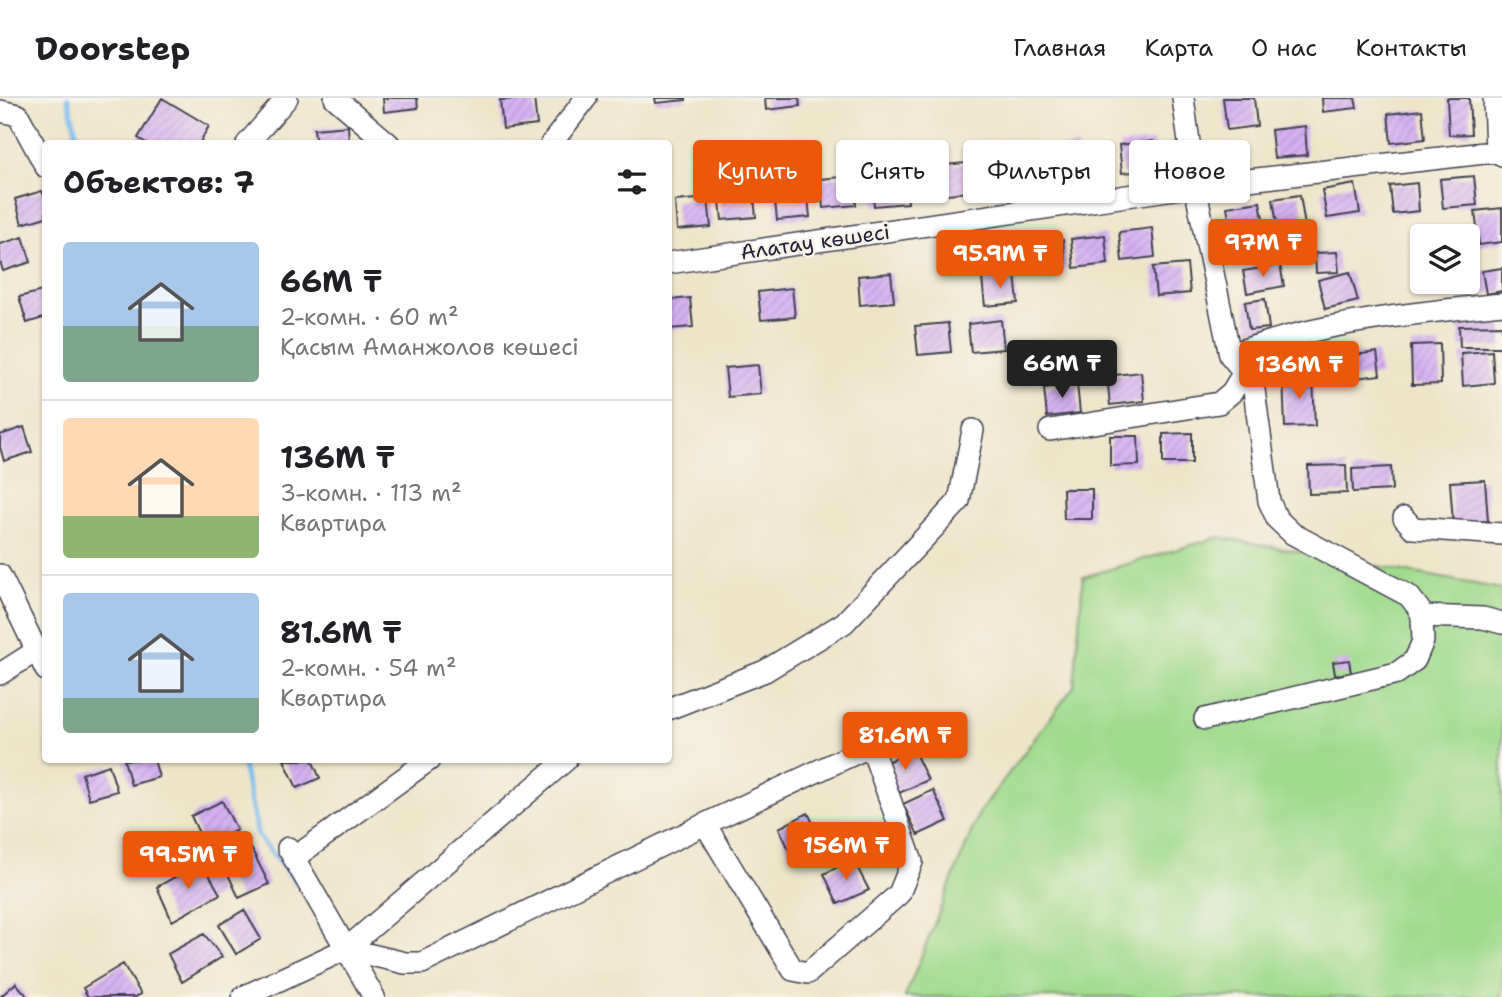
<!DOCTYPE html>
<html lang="ru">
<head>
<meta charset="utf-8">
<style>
	body { margin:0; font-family:"Shantell Sans",sans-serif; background:#f6f6f6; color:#202124; height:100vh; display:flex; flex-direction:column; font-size:26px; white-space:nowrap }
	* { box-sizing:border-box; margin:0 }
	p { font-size:23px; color:#757577 }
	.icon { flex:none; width:38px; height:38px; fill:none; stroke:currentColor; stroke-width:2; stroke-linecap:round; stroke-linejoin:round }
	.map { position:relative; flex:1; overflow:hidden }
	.panel { position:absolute; left:42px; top:42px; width:630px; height:623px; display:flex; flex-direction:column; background:#fff; border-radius:7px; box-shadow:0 2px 5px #0004 }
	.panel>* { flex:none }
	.banner { position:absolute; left:693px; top:42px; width:665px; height:63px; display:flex; gap:14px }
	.buttons { position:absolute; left:1410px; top:126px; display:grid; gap:14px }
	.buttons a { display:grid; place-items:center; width:70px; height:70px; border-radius:7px; background:#fff; box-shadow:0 2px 5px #0004; font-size:35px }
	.price { position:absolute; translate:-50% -60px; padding:0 16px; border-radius:7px; background:#ea580c; color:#fff; font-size:23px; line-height:46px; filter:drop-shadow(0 2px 4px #0008) }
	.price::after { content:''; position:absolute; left:50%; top:42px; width:21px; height:16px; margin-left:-10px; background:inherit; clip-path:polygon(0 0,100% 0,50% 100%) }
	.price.selected { background:#222; color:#fff }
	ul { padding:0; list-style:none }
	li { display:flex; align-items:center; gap:21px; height:175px; padding:0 21px }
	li+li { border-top:2px solid #e0e0e0 }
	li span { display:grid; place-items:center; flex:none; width:196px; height:140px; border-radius:7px; color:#555 }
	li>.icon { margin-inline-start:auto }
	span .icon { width:84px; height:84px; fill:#fffc; stroke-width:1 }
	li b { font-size:30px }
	h2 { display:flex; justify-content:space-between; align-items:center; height:84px; padding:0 21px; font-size:30px }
	.chip { padding:0 24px; border-radius:7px; background:#fff; box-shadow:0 2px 5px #0004; font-size:24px; line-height:63px }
	.chip.selected { background:#ea580c; color:#fff }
	header { display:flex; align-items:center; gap:42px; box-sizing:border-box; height:98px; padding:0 35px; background:#fff; border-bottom:2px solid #e0e0e0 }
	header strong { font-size:33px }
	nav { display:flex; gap:38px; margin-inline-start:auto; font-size:24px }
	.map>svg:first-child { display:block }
	.green { fill:#a0da8d; stroke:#617e64; stroke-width:2 }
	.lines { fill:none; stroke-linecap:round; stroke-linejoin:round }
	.stream { stroke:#7cbef1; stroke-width:5 }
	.building { fill:url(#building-hatch) }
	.minor-casing { stroke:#413f50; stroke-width:24 }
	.minor { stroke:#fff; stroke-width:21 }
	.labels { text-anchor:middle; stroke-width:5; stroke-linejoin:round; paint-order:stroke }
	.street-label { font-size:21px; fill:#22223b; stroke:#f7f3e8 }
</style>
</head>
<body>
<header>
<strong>Doorstep</strong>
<nav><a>Главная</a><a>Карта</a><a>О нас</a><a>Контакты</a></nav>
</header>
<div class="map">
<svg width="1502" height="899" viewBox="0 0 1502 899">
	<defs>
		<pattern id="building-hatch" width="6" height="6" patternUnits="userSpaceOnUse" patternTransform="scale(1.75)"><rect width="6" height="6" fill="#d7b1f2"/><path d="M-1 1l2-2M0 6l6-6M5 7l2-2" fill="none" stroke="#b898d0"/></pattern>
	</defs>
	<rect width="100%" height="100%" fill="#f7f3e8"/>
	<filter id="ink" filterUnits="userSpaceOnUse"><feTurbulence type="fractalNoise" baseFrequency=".0143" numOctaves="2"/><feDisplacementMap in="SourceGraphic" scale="14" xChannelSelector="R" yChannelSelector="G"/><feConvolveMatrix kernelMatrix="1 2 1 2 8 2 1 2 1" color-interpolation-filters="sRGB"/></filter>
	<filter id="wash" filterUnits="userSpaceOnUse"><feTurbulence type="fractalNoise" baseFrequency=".00686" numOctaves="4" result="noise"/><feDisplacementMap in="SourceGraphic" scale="28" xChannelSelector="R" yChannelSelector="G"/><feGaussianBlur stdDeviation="1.57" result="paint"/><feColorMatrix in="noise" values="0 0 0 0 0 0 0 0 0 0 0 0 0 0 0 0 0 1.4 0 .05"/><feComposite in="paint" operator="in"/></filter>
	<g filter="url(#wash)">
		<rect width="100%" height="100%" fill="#eee5c9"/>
		<!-- green -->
		<path class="green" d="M 1219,439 L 1502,491 L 1502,899 L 905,899 L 979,715 L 1074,588 L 1083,479 Z"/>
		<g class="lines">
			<!-- stream -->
			<path class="stream" d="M 68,0 L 79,46
				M 242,662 L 258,738 L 297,785"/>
		</g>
		<g id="blocks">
			<!-- building -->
			<path class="building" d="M 162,0 L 209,28 L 199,46 L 148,46 L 138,40 Z
				M 383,0 L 417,0 L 418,10 L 384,14 Z
				M 534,0 L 537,27 L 503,31 L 500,2 Z
				M 655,0 L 686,0 L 686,2 L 656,5 Z
				M 765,0 L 799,0 L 800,8 L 766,12 Z
				M 1223,0 L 1254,0 L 1257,28 L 1227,32 Z
				M 1322,0 L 1355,0 L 1357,10 L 1323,14 Z
				M 1447,0 L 1469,0 L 1471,36 L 1449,37 Z
				M 1422,12 L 1425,41 L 1391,45 L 1388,16 Z
				M 348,28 L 349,46 L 316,46 L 314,31 Z
				M 1305,28 L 1307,57 L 1274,60 L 1271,32 Z
				M 1153,43 L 1156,72 L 1122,75 L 1119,47 Z
				M 1077,48 L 1080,77 L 1046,80 L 1043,52 Z
				M 1025,61 L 1028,90 L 994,93 L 991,64 Z
				M 966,65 L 969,94 L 936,97 L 933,68 Z
				M 905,76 L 908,105 L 874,108 L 871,80 Z
				M 853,78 L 856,107 L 823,110 L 820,81 Z
				M 1474,78 L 1477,107 L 1443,110 L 1440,81 Z
				M 1417,85 L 1419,113 L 1393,116 L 1390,88 Z
				M 1355,86 L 1360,115 L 1327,120 L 1322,92 Z
				M 753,90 L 756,119 L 722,122 L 719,93 Z
				M 807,90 L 810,119 L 777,122 L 774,93 Z
				M 42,93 L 46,103 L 46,119 L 22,126 L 15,101 Z
				M 1300,97 L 1309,153 L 1282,158 L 1273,101 Z
				M 708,100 L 711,129 L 677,132 L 675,103 Z
				M 1260,104 L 1265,132 L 1232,138 L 1227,109 Z
				M 1502,110 L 1502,144 L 1479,147 L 1475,113 Z
				M 1152,130 L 1155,159 L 1122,163 L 1119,134 Z
				M 1105,137 L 1108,166 L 1074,170 L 1071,141 Z
				M 23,139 L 31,164 L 3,173 L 0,163 L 0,146 Z
				M 1063,142 L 1066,171 L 1032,174 L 1029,145 Z
				M 1337,154 L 1339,174 L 1316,175 L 1315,155 Z
				M 1187,166 L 1190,195 L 1156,198 L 1153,169 Z
				M 1280,167 L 1284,188 L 1247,195 L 1243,173 Z
				M 1502,170 L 1502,193 L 1486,196 L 1482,173 Z
				M 1350,174 L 1358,203 L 1325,211 L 1318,182 Z
				M 891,175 L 894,204 L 860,207 L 858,178 Z
				M 1015,176 L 1018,205 L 985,208 L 982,180 Z
				M 792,190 L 795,219 L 761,222 L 758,194 Z
				M 46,192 L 46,219 L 27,225 L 19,199 Z
				M 690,200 L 693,229 L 668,231 L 668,202 Z
				M 1265,201 L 1269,230 L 1249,232 L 1245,204 Z
				M 1001,222 L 1004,251 L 971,254 L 968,226 Z
				M 948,225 L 951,254 L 918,257 L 915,228 Z
				M 1502,227 L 1502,249 L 1460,249 L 1459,228 Z
				M 1440,246 L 1441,286 L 1412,287 L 1411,247 Z
				M 1338,248 L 1339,267 L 1297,270 L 1296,251 Z
				M 1492,253 L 1494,285 L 1463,288 L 1461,255 Z
				M 1377,254 L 1380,277 L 1349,281 L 1346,258 Z
				M 758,267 L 761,296 L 728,299 L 725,270 Z
				M 1141,274 L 1144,303 L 1110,307 L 1107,278 Z
				M 1313,278 L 1315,328 L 1285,329 L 1283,279 Z
				M 1077,286 L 1080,315 L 1047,319 L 1044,290 Z
				M 24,329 L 32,354 L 4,363 L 0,349 L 0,337 Z
				M 1192,335 L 1192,365 L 1163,365 L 1163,336 Z
				M 1110,338 L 1138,338 L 1139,367 L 1110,368 Z
				M 1346,367 L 1347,395 L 1309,396 L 1308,368 Z
				M 1391,369 L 1392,392 L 1353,394 L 1352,371 Z
				M 1485,382 L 1488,423 L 1453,425 L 1450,384 Z
				M 1063,391 L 1092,391 L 1092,421 L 1064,421 Z
				M 1349,562 L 1351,575 L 1335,577 L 1333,564 Z
				M 913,651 L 928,682 L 897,696 L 883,666 Z
				M 124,662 L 154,662 L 159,679 L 131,687 Z
				M 284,662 L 312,662 L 320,680 L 297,690 Z
				M 109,667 L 117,693 L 89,701 L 82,676 Z
				M 933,692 L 948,723 L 918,737 L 903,706 Z
				M 222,703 L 237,732 L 205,748 L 191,718 Z
				M 808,715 L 823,746 L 793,760 L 779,730 Z
				M 251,750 L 269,786 L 239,800 L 225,770 Z
				M 853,761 L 869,792 L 838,806 L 824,776 Z
				M 202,764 L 220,796 L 172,823 L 157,789 Z
				M 244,812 L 261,841 L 236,856 L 219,827 Z
				M 204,836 L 222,859 L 182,884 L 168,856 Z
				M 123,866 L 141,896 L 135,899 L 88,899 L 83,890 Z
				M 16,885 L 28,899 L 0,899 Z"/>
		</g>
	</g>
	<g filter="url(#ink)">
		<use href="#blocks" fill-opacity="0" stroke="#413f50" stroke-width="2"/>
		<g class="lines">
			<defs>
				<path id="minor" d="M 335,0 L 389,46
					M 1183,0 L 1195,88 L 1230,257 L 1244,274 L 1254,292 L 1269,403 L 1277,421 L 1293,436 L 1409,498 L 1419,511 L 1422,518 L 1423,543 L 1415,562 L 1397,575 L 1205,621
					M 1494,0 L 1496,53 L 1502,57
					M 0,13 L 18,17 L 46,69
					M 247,46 L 287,0
					M 551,46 L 586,0
					M 668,165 L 1195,88 L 1502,53
					M 1230,257 C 1317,224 1409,216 1502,206
					M 1050,332 L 1219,305 L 1232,294 L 1244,274
					M 1404,420 L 1413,430 L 1502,436
					M 0,477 L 46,572
					M 1422,518 L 1483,520 L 1502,525
					M 0,576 L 36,553
					M 668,611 L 765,573 L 844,525 L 959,403 L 973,332
					M 871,648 L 912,764 L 899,796 L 808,875 L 793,872 L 705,726 Z
					M 288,750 L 374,899
					M 294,760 L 429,662
					M 346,851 L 405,865 L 422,865 L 705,726
					M 243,899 L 346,851 L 566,662"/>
			</defs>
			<!-- minor casing -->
			<use href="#minor" class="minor-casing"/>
			<!-- minor -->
			<use href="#minor" class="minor"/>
		</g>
	</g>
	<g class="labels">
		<!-- street labels -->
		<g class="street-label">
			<text transform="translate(815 144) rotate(-8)" y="7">Алатау көшесі</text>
		</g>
	</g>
</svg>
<div class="buttons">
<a><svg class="icon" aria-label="layers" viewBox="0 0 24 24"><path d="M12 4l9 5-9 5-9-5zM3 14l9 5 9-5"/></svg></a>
</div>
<b class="price" style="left:1263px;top:181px">97M ₸</b>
<b class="price" style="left:1000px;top:192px">95.9M ₸</b>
<b class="price selected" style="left:1062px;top:302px">66M ₸</b>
<b class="price" style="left:1299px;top:303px">136M ₸</b>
<b class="price" style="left:905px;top:674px">81.6M ₸</b>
<b class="price" style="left:846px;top:784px">156M ₸</b>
<b class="price" style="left:188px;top:793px">99.5M ₸</b>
<div class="banner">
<a class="chip selected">Купить</a>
<a class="chip">Снять</a>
<a class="chip">Фильтры</a>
<a class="chip">Новое</a>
</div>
<section class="panel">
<h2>Объектов: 7<svg class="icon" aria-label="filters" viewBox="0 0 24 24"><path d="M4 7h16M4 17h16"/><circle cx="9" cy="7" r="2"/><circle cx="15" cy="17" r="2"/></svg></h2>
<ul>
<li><span style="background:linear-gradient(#a9c7e8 60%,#7fa58c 0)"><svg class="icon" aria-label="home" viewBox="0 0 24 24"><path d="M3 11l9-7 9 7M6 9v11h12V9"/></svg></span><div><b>66M ₸</b><p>2-комн. · 60 m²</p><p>Қасым Аманжолов көшесі</p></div></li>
<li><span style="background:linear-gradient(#ffd9b3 70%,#8fb573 0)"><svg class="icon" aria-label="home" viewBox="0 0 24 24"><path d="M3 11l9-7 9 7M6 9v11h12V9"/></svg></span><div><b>136M ₸</b><p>3-комн. · 113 m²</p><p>Квартира</p></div></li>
<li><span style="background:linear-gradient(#a9c7e8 75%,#7fa58c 0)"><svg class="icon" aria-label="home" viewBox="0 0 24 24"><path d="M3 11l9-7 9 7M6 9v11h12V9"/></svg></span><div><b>81.6M ₸</b><p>2-комн. · 54 m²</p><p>Квартира</p></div></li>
</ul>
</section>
</div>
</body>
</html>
